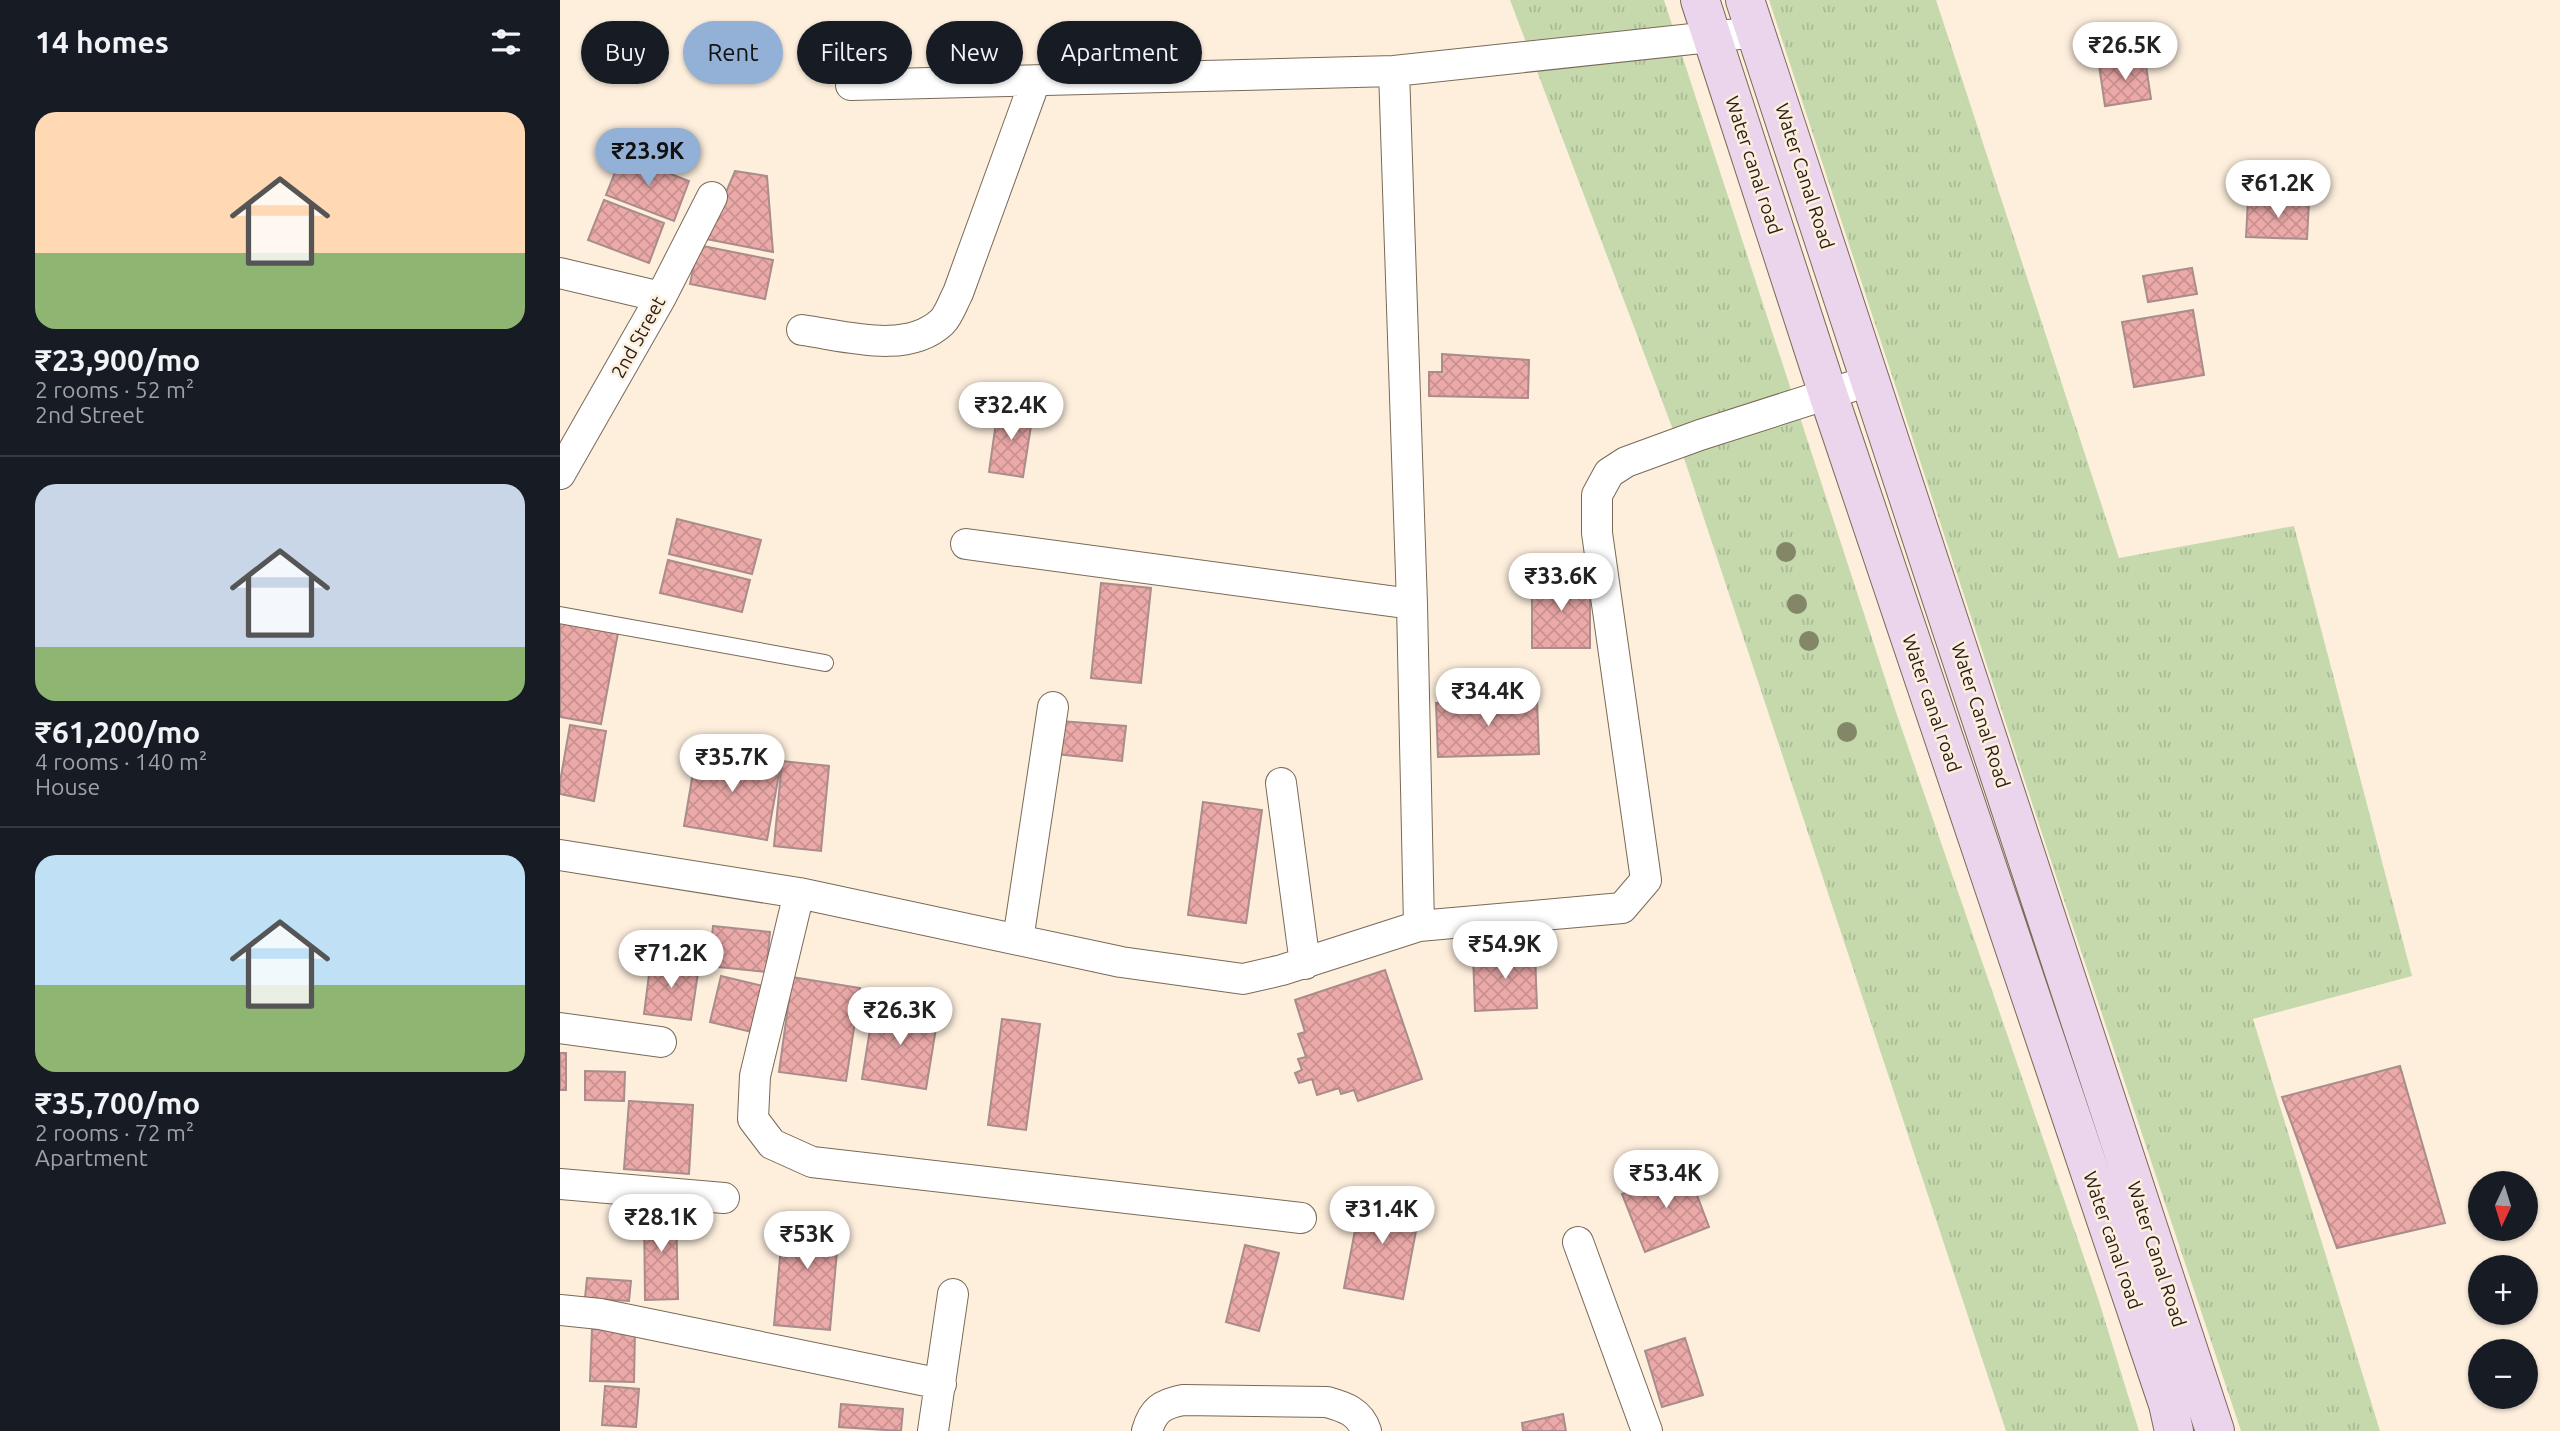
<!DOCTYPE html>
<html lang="en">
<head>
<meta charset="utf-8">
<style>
	body { margin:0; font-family:Ubuntu,sans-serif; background:#242831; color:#f1f3f6; height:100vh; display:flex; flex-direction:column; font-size:26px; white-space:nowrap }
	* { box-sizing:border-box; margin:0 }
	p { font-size:23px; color:#9ea1a6 }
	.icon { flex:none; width:38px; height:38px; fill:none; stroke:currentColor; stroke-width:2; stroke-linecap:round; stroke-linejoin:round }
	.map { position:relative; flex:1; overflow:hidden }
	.details { display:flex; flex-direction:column; background:#171b24; width:560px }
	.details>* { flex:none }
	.top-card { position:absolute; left:21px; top:21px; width:665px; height:63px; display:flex; gap:14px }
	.needle { width:46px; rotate:184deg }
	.fabs { position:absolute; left:1908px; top:1171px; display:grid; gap:14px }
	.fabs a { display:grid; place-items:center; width:70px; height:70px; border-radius:50%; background:#171b24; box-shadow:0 2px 5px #0004; font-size:35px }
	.price { position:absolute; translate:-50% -60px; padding:0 16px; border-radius:24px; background:#fff; color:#222; font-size:23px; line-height:46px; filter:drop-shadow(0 2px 4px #0008) }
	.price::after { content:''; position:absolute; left:50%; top:42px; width:21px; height:16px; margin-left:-10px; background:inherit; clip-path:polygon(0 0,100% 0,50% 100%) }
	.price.on { background:#93b0d7; color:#111 }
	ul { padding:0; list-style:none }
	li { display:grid; align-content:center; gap:14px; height:371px; padding:0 35px }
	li+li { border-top:2px solid #363941 }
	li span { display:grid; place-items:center; height:217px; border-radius:21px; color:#555 }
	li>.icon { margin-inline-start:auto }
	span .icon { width:126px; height:126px; fill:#fffc; stroke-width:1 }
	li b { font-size:30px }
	h2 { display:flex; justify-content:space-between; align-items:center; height:84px; padding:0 35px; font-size:30px }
	.pill { padding:0 24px; border-radius:32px; background:#171b24; box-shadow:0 2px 5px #0004; font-size:24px; line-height:63px }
	.pill.on { background:#93b0d7; color:#111 }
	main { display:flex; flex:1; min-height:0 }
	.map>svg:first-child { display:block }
	.grass { fill:url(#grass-tufts) }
	.building { fill:url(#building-cross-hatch); stroke:#a98c8b; stroke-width:2 }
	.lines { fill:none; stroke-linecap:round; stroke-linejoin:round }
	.lane-casing { stroke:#7a6957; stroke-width:18 }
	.street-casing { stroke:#7a6957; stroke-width:32 }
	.secondary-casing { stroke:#7a6957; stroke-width:40 }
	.lane { stroke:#fff; stroke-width:16 }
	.street { stroke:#fff; stroke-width:30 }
	.secondary { stroke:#ebd5ed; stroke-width:38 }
	.tree { fill:#848668 }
	.labels { text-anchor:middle; stroke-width:5; stroke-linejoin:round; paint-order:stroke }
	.street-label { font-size:19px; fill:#241d16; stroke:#feefdd }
</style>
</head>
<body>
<main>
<section class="details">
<h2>14 homes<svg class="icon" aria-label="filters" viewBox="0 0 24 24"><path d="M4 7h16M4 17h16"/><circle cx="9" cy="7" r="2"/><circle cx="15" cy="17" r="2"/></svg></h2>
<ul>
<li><span style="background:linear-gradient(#ffd9b3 65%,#8fb573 0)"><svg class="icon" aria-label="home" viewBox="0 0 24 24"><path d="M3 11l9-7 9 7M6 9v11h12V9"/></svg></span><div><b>₹23,900/mo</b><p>2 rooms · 52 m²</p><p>2nd Street</p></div></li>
<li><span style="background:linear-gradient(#c9d6e8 75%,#8fb573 0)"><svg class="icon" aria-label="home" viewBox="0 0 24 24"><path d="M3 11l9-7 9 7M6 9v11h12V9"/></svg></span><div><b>₹61,200/mo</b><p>4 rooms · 140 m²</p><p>House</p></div></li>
<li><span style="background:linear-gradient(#bfe0f5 60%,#8fb573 0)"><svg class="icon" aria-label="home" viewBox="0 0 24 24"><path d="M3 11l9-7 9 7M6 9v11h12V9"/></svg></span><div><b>₹35,700/mo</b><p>2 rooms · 72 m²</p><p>Apartment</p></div></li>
</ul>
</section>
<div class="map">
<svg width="2000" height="1431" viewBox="0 0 2000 1431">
	<defs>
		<pattern id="grass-tufts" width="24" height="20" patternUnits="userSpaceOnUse" patternTransform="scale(1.75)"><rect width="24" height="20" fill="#c5d9ad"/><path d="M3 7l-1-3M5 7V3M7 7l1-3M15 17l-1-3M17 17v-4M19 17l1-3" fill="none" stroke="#a9ba94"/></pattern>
		<pattern id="building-cross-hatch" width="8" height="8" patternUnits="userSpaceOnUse" patternTransform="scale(1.75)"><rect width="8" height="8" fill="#eba9a8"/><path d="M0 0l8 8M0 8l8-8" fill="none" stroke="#c99190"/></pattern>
	</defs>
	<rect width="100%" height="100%" fill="#feefdd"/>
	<!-- grass -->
	<path class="grass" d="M 950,0 L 1104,0 L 1336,712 L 1538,1298 L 1579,1431 L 1446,1431 L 1126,464 Z
		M 1209,0 L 1376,0 L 1559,558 L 1734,526 L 1852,976 L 1693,1019 L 1820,1431 L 1681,1431 L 1492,864 Z"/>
	<!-- building -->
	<path class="building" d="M 1585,59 L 1591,99 L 1545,106 L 1539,65 Z
		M 62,155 L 129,181 L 114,221 L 46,195 Z
		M 175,171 L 207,176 L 213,252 L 146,239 Z
		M 44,200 L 104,223 L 89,263 L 28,240 Z
		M 1688,200 L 1749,202 L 1747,239 L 1686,237 Z
		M 138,245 L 213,260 L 205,299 L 130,284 Z
		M 1632,268 L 1637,294 L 1588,302 L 1583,276 Z
		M 1633,310 L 1644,375 L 1574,387 L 1562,322 Z
		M 882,354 L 969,360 L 968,398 L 869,396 L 869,372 L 882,372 Z
		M 438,408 L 473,413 L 463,477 L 429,472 Z
		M 117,519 L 201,540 L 192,574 L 109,554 Z
		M 108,560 L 190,580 L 182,612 L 100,593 Z
		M 972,578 L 1030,578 L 1030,648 L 972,648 Z
		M 541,583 L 591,588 L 581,683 L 531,678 Z
		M 0,622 L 58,633 L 41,724 L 0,717 Z
		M 977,700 L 979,754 L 878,757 L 876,703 Z
		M 500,721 L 566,726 L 562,761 L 496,754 Z
		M 10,725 L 46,731 L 34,801 L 0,794 L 0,782 Z
		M 137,749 L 221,763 L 207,840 L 124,826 Z
		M 222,761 L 269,766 L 261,851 L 214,846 Z
		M 643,802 L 702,810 L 686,923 L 628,915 Z
		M 153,926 L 210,932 L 206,972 L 149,966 Z
		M 975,952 L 977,1008 L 915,1011 L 913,954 Z
		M 91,959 L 139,966 L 131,1020 L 84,1014 Z
		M 825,970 L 862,1079 L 798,1101 L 794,1090 L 781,1094 L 779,1088 L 757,1095 L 752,1079 L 739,1083 L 735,1073 L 742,1070 L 738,1059 L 746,1057 L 738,1034 L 745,1032 L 735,1000 Z
		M 161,976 L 203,986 L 192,1032 L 150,1022 Z
		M 232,977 L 300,988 L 286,1081 L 219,1072 Z
		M 314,1005 L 378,1016 L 366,1089 L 302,1079 Z
		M 442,1019 L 480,1024 L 466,1130 L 428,1125 Z
		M 0,1053 L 6,1053 L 6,1090 L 0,1090 Z
		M 1840,1066 L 1885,1223 L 1777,1248 L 1722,1097 Z
		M 25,1071 L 65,1072 L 64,1101 L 25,1100 Z
		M 69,1101 L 133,1105 L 129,1174 L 64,1169 Z
		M 1127,1169 L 1149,1227 L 1085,1252 L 1062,1194 Z
		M 802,1194 L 861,1205 L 843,1299 L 784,1288 Z
		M 116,1208 L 118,1299 L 85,1300 L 84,1209 Z
		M 224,1212 L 280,1217 L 270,1330 L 214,1325 Z
		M 685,1245 L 719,1253 L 699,1331 L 666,1322 Z
		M 27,1278 L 71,1281 L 69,1301 L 25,1298 Z
		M 32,1329 L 75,1330 L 74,1382 L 30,1381 Z
		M 1125,1338 L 1143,1395 L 1102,1407 L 1085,1351 Z
		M 45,1386 L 79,1389 L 76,1427 L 42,1425 Z
		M 281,1404 L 343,1409 L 341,1431 L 279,1427 Z
		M 1003,1414 L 1006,1431 L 963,1431 L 962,1423 Z"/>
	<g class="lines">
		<defs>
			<path id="lane" d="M 0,615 L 265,663"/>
			<path id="street" d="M 834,71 L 852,604 L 859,926
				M 291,85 L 834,71 L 1197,32
				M 0,273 L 101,297
				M 242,330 C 286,336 347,355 382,322 C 389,315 393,302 398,293 L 475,81
				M 0,474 L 101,297 L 152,197
				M 406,544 L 852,604
				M 721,783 L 745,964
				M 0,855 L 239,893 L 561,962 L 683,979 L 722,970 L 859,926 L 1062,908 L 1086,880 L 1037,533 L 1037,495 L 1049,473 L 1066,462 L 1140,435 L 1312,380
				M 239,893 L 195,1076 L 193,1119 L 212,1144 L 252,1162 L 741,1218
				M 458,940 L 493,707
				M 0,1028 L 101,1042
				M 0,1184 L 164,1198
				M 1018,1242 L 1087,1431
				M 0,1310 L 40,1314 L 381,1384
				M 373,1431 L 393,1294
				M 587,1431 C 593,1410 602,1404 623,1400 L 767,1402 C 785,1407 800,1412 806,1431"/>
			<path id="secondary" d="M 1140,0 L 1268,394 L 1608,1404 L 1614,1431
				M 1185,0 L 1655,1431"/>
		</defs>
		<!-- lane casing -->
		<use href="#lane" class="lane-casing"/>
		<!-- street casing -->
		<use href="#street" class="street-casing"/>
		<!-- secondary casing -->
		<use href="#secondary" class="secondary-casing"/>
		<!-- lane -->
		<use href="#lane" class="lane"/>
		<!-- street -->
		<use href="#street" class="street"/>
		<!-- secondary -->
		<use href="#secondary" class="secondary"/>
	</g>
	<!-- trees -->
	<g class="tree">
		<circle cx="1226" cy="552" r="10"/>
		<circle cx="1237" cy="604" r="10"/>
		<circle cx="1249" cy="641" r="10"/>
		<circle cx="1287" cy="732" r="10"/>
	</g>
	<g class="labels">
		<!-- street labels -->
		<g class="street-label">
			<text transform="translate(1194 165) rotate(72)" y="7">Water canal road</text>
			<text transform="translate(1245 176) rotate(72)" y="7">Water Canal Road</text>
			<text transform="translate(78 337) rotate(-61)" y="7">2nd Street</text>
			<text transform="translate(1372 703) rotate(71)" y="7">Water canal road</text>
			<text transform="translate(1421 715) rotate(72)" y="7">Water Canal Road</text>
			<text transform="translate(1553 1240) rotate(71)" y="7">Water canal road</text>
			<text transform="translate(1597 1254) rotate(72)" y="7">Water Canal Road</text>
		</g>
	</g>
</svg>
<div class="fabs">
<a><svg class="needle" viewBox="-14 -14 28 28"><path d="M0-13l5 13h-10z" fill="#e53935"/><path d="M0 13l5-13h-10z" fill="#9ea1a6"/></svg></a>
<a>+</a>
<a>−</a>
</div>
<b class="price" style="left:1565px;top:82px">₹26.5K</b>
<b class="price on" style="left:88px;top:188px">₹23.9K</b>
<b class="price" style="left:1718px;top:220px">₹61.2K</b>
<b class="price" style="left:451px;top:442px">₹32.4K</b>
<b class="price" style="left:1001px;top:613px">₹33.6K</b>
<b class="price" style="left:928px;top:728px">₹34.4K</b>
<b class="price" style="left:172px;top:794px">₹35.7K</b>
<b class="price" style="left:945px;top:981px">₹54.9K</b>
<b class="price" style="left:111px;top:990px">₹71.2K</b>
<b class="price" style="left:340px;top:1047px">₹26.3K</b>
<b class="price" style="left:1106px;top:1210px">₹53.4K</b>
<b class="price" style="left:822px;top:1246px">₹31.4K</b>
<b class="price" style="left:101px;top:1254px">₹28.1K</b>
<b class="price" style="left:247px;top:1271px">₹53K</b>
<div class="top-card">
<a class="pill">Buy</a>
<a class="pill on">Rent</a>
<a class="pill">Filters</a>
<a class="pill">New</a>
<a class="pill">Apartment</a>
</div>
</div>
</main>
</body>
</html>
